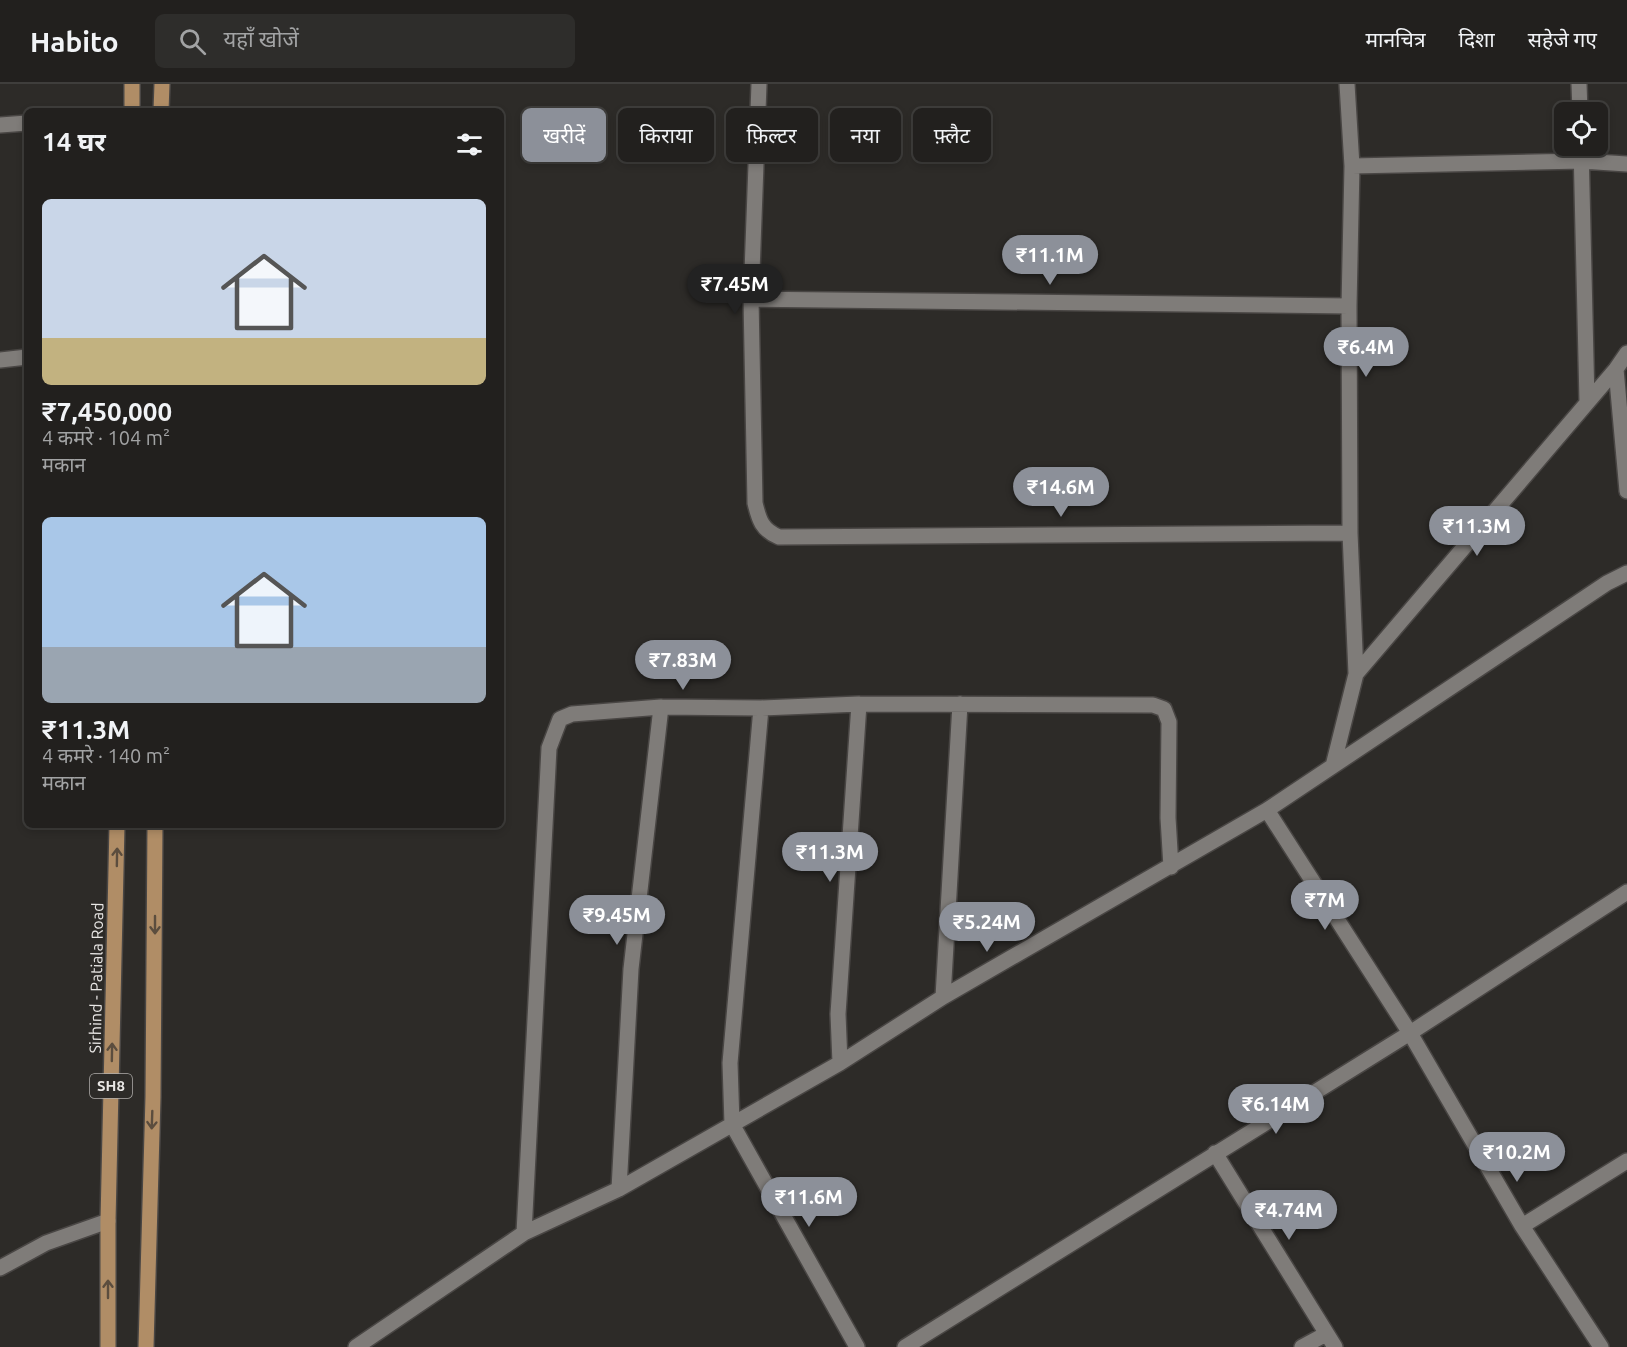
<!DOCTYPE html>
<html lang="hi">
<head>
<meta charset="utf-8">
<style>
	body { margin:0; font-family:Ubuntu,"Noto Sans Devanagari",sans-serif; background:#2e2d2b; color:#f1f3f6; height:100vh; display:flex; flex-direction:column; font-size:22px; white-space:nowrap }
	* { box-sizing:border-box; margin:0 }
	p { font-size:20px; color:#a2a3a4 }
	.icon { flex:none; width:33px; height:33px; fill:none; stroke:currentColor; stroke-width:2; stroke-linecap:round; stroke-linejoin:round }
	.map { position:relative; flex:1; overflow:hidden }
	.drawer { position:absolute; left:24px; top:24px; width:480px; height:720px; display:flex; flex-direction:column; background:#22201e; border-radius:9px; box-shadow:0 3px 9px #0003,0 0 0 2px #3f3e3c }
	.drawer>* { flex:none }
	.hud { position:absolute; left:522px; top:24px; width:570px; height:54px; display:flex; gap:12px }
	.controls { position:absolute; left:1554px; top:18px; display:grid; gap:12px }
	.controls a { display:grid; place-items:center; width:54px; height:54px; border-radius:9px; background:#22201e; box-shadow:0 3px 9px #0003,0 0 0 2px #3f3e3c; font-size:30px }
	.price { position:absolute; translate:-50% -51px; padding:0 14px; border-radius:21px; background:#8c9099; color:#fff; font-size:20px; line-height:39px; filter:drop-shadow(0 2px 3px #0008) }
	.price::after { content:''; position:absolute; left:50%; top:36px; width:18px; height:14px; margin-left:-9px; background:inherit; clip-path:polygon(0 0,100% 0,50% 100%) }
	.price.current { background:#222; color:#fff }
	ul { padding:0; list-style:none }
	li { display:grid; align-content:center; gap:12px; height:318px; padding:0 18px }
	li span { display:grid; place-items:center; height:186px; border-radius:9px; color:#555 }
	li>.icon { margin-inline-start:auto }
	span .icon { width:108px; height:108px; fill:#fffc; stroke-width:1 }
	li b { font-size:26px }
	h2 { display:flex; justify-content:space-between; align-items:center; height:72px; padding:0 18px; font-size:26px }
	.chip { padding:0 21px; border-radius:9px; background:#22201e; box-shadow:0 3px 9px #0003,0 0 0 2px #3f3e3c; font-size:21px; line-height:54px }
	.chip.current { background:#8c9099; color:#fff }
	header { display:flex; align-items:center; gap:36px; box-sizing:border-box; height:84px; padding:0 30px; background:#22201e; border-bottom:2px solid #3f3e3c }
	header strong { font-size:28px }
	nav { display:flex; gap:33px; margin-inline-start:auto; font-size:21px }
	.search { width:420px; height:54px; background:#2e2d2b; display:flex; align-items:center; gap:15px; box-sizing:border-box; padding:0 21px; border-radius:9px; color:#a2a3a4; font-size:22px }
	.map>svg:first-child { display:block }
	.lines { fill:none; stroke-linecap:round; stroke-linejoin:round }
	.minor-casing { stroke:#494644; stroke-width:18 }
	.major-casing { stroke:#494644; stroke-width:18 }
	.minor { stroke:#7f7c79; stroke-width:15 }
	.major { stroke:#b08d66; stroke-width:15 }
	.oneway { stroke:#5b4d3e }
	.labels { text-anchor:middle; stroke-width:4.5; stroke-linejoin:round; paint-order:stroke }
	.shield { fill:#2d2b28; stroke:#b1afac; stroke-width:1.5 }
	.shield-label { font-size:15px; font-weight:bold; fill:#e9e7e5 }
	.street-label { font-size:16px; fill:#e9e7e5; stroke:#2d2b28 }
</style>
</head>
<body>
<header>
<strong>Habito</strong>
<div class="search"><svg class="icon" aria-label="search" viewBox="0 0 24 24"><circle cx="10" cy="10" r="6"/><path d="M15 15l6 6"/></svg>यहाँ खोजें</div>
<nav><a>मानचित्र</a><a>दिशा</a><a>सहेजे गए</a></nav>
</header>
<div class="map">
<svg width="1627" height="1263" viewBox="0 0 1627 1263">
	<rect width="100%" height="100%" fill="#2d2b28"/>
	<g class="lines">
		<defs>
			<path id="minor" d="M 759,0 L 751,215 L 755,419 C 759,436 762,446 779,453 L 1350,449
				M 1347,0 L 1352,82 L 1349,222 L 1350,449 L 1356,590
				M 1579,0 L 1580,28
				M 0,41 L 27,39
				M 1581,62 L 1587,318
				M 1352,82 L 1581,77 L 1627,80
				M 751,215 L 1349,222
				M 0,276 L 27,273
				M 1616,285 L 1627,407
				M 761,624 L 730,979 L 732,1040 L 857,1263
				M 1333,682 L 1356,590 L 1616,285 L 1627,269
				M 1267,726 L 1410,949 L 1522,1142 L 1601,1263
				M 943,913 L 960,620
				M 840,979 L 838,930 L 859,620
				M 1215,1069 L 1335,1263
				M 619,1105 L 631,885 L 661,623
				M 1522,1142 L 1627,1077
				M 524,1149 L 549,664 L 560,635 L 572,630 L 661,623 L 761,624 L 859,620 L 1153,621 L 1164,625 L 1169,638 L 1168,734 L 1171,783
				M 0,1184 L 46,1159 L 108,1137
				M 356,1263 L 524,1149 L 619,1105 L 840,979 L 943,913 L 1267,726 L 1607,499 L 1627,489
				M 905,1263 L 1410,949 L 1627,808
				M 1302,1263 L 1326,1250"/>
			<path id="major" d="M 132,0 L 132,27
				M 161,27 L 162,0
				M 108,1263 L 108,1137 L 117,741
				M 146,1263 L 153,1013 L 155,741"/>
		</defs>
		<!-- minor casing -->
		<use href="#minor" class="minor-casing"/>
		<!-- major casing -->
		<use href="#major" class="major-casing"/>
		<!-- minor -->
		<use href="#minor" class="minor"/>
		<!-- major -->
		<use href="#major" class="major"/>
	</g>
	<!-- one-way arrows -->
	<defs><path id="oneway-shaft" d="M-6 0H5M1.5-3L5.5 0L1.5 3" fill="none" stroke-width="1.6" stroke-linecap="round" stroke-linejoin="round" transform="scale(1.5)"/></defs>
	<g class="oneway">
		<use href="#oneway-shaft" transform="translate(117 773) rotate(-89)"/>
		<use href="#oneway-shaft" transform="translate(155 841) rotate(90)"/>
		<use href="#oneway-shaft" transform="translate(112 968) rotate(-89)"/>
		<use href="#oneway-shaft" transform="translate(152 1036) rotate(92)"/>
		<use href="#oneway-shaft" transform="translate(108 1205) rotate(-90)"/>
	</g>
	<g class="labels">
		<!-- shield labels -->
		<rect class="shield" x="90" y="990" width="42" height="24" rx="4.5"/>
		<g class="shield-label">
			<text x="111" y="1007">SH8</text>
		</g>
		<!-- street labels -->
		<g class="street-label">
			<text transform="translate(96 894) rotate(-89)" y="6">Sirhind - Patiala Road</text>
		</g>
	</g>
</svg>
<div class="controls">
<a><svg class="icon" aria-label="locate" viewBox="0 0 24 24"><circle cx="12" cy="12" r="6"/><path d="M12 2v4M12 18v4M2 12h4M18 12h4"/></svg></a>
</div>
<b class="price" style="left:1050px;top:202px">₹11.1M</b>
<b class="price current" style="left:735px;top:231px">₹7.45M</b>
<b class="price" style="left:1366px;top:294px">₹6.4M</b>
<b class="price" style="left:1061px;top:434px">₹14.6M</b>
<b class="price" style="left:1477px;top:473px">₹11.3M</b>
<b class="price" style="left:683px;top:607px">₹7.83M</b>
<b class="price" style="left:830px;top:799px">₹11.3M</b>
<b class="price" style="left:1325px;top:847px">₹7M</b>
<b class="price" style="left:617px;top:862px">₹9.45M</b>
<b class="price" style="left:987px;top:869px">₹5.24M</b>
<b class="price" style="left:1276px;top:1051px">₹6.14M</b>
<b class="price" style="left:1517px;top:1099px">₹10.2M</b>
<b class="price" style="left:809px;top:1144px">₹11.6M</b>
<b class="price" style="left:1289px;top:1157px">₹4.74M</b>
<div class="hud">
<a class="chip current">खरीदें</a>
<a class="chip">किराया</a>
<a class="chip">फ़िल्टर</a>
<a class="chip">नया</a>
<a class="chip">फ़्लैट</a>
</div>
<section class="drawer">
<h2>14 घर<svg class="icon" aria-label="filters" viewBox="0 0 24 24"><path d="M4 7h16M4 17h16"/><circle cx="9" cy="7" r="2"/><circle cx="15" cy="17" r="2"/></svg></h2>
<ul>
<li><span style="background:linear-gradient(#c9d6e8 75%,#c2b280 0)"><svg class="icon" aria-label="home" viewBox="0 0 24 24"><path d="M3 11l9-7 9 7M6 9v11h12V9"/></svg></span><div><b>₹7,450,000</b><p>4 कमरे · 104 m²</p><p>मकान</p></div></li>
<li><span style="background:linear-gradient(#a9c7e8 70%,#9aa5b1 0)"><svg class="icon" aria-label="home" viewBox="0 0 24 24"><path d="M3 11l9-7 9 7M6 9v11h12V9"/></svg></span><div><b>₹11.3M</b><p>4 कमरे · 140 m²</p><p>मकान</p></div></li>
</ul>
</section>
</div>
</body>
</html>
